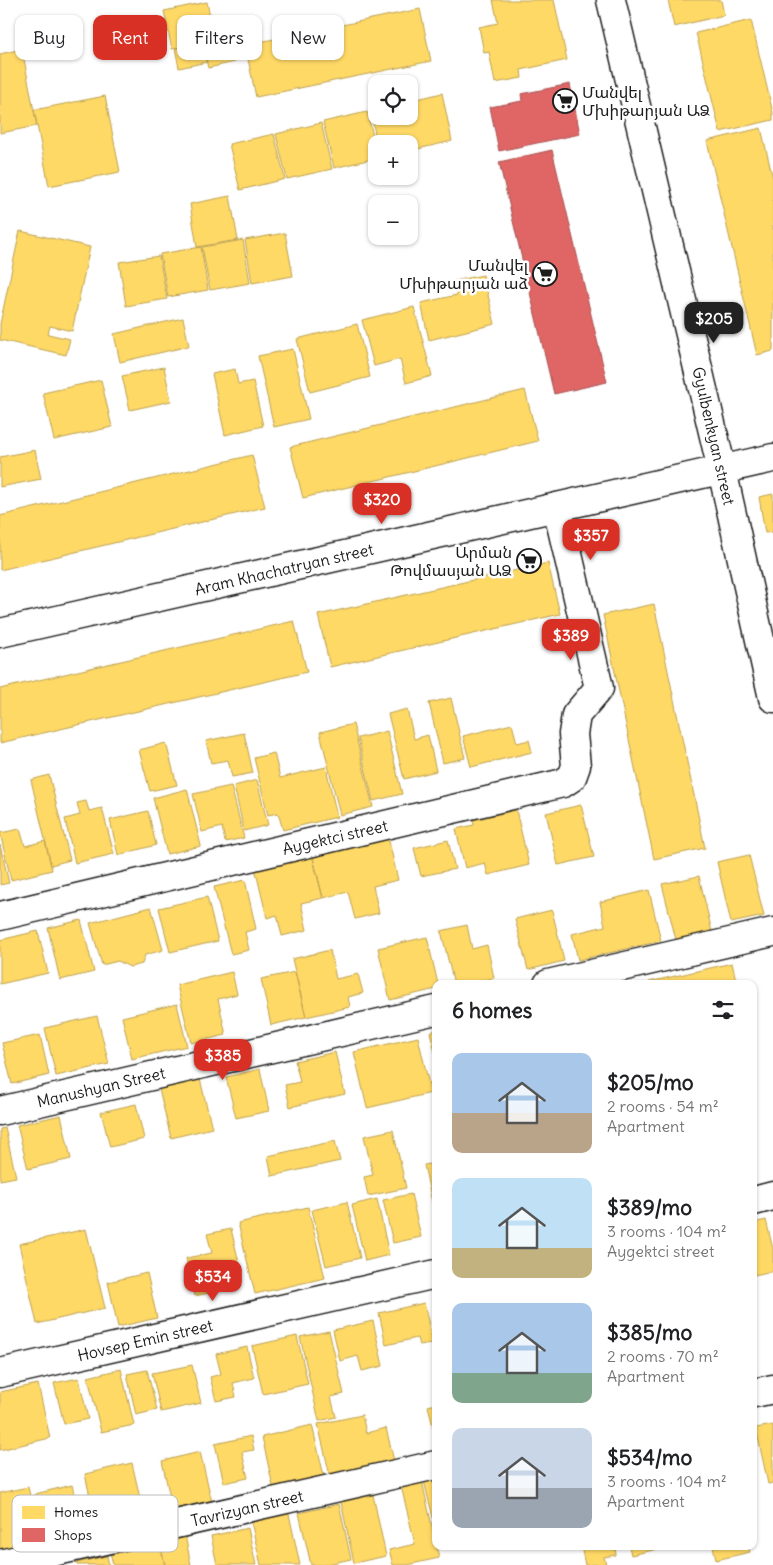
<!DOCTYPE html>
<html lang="en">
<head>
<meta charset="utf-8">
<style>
	body { margin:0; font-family:Delius,"Noto Sans Armenian",sans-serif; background:#f2f2f2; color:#202124; height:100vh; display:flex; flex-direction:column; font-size:19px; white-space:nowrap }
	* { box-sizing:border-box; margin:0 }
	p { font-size:16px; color:#757577 }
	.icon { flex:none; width:28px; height:28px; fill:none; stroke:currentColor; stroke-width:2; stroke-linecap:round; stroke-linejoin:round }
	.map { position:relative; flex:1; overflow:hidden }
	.drawer { position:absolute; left:432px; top:980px; width:325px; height:570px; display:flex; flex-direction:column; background:#fff; border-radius:10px; box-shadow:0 1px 4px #0004 }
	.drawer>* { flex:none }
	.guide { position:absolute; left:15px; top:15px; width:342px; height:45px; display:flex; gap:10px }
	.fabs { position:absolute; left:368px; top:75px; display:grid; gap:10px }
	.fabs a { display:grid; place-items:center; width:50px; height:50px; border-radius:10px; background:#fff; box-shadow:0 1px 4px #0004; font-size:25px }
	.price { position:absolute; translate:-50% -42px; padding:0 11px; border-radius:10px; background:#d93025; color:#fff; font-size:16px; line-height:32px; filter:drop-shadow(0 1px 2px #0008) }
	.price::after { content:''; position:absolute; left:50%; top:30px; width:15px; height:11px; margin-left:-8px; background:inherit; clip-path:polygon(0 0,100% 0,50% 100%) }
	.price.selected { background:#222; color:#fff }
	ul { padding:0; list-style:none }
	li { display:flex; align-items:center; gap:15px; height:125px; padding:0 20px }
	li span { display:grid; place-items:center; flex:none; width:140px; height:100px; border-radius:10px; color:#555 }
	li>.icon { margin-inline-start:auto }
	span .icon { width:60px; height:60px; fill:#fffc; stroke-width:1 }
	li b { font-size:21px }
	h2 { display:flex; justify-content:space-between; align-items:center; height:60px; padding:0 20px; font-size:21px }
	.pill { padding:0 18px; border-radius:10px; background:#fff; box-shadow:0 1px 4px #0004; font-size:18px; line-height:45px }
	.pill.selected { background:#d93025; color:#fff }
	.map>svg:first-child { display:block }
	.homes { fill:#ffd966; stroke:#bba050 }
	.shops { fill:#e06666; stroke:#a55050 }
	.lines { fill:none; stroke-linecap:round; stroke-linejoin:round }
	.minor-casing { stroke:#1c1c1c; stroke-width:31 }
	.tertiary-casing { stroke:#1c1c1c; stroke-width:31 }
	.minor { stroke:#fff; stroke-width:28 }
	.tertiary { stroke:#fff; stroke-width:28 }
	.labels { text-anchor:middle; stroke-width:5; stroke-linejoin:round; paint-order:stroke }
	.poi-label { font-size:16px; fill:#1c1c1c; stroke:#fff; text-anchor:end }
	.street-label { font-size:16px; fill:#1c1c1c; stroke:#fff }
	.key { fill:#fff; stroke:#bbb; stroke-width:1 }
	.key-label { font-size:14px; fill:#1c1c1c }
</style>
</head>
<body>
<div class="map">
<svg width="773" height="1565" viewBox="0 0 773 1565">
	<rect width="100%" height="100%" fill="#fff"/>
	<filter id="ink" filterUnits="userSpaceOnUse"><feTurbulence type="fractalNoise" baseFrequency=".02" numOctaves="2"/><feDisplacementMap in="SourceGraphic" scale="10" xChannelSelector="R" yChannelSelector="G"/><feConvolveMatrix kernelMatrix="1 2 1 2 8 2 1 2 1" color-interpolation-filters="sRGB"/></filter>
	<g filter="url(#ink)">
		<!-- homes -->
		<path class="homes" d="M 493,0 L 554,0 L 567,60 L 521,70 L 522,78 L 495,83 L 489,52 L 484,53 L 479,27 L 498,23 Z
			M 668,0 L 721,0 L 724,15 L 674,27 Z
			M 207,2 L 215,40 L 172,49 L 164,11 Z
			M 420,9 L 431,61 L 256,97 L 245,45 Z
			M 751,20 L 773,113 L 773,120 L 720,132 L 696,33 Z
			M 230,37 L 235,62 L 208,68 L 202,43 Z
			M 202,43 L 207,62 L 179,68 L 175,48 Z
			M 22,49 L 37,126 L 0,133 L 0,54 Z
			M 442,93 L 452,141 L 409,151 L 409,144 L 377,144 L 370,109 L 376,108 L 376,116 L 409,116 L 409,101 Z
			M 105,96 L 120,172 L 49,186 L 34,110 Z
			M 367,112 L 376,148 L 376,158 L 334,168 L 323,122 Z
			M 321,123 L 332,169 L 287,179 L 276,134 Z
			M 761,128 L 773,179 L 773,351 L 757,355 L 707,141 Z
			M 274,134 L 285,179 L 240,190 L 229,144 Z
			M 230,196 L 238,240 L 197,247 L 190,204 Z
			M 20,231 L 90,247 L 72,331 L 50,326 L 48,334 L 70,339 L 66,355 L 0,340 L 0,324 Z
			M 285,233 L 293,276 L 252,283 L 245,240 Z
			M 243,240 L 250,283 L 210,290 L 202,247 Z
			M 201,247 L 208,290 L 168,297 L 160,254 Z
			M 159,256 L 167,299 L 126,306 L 119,262 Z
			M 483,275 L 495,324 L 429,340 L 421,303 L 457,295 L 454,281 Z
			M 414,307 L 432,376 L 406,383 L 400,359 L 374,366 L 362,320 Z
			M 183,318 L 189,346 L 120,362 L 114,334 Z
			M 357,324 L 370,377 L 310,392 L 297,339 Z
			M 293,349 L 309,419 L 274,427 L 258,356 Z
			M 164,367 L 171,401 L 130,410 L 122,376 Z
			M 235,369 L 238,384 L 253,381 L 263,426 L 225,435 L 212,374 Z
			M 101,380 L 112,427 L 54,440 L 43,393 Z
			M 525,390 L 538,441 L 303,498 L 290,447 Z
			M 35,450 L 41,479 L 0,487 L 0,457 Z
			M 252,455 L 265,507 L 0,570 L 0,516 Z
			M 773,494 L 773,532 L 765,533 L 759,497 Z
			M 548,563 L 560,614 L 330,667 L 318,615 Z
			M 654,604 L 705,848 L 654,859 L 603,615 Z
			M 294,621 L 307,672 L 0,743 L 0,689 Z
			M 451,698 L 465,758 L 443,763 L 429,703 Z
			M 407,709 L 414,739 L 428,735 L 436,771 L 404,779 L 388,714 Z
			M 353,724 L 373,807 L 340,815 L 320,732 Z
			M 512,724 L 517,743 L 529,740 L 532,752 L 471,767 L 463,736 Z
			M 387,731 L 402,794 L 373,801 L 358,738 Z
			M 244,733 L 253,773 L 232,777 L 228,760 L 211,763 L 206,741 Z
			M 166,743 L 177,785 L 150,791 L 139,750 Z
			M 274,753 L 280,778 L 326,767 L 337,817 L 283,830 L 278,813 L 268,815 L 254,758 Z
			M 49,775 L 70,860 L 51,865 L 31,780 Z
			M 257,780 L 268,825 L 244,831 L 234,786 Z
			M 231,786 L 244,838 L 225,842 L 222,827 L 202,832 L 193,794 Z
			M 187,789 L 201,846 L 167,854 L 153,798 Z
			M 86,801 L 89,811 L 102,808 L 114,854 L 75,863 L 65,819 L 80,815 L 77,803 Z
			M 581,805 L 594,857 L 558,865 L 546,813 Z
			M 516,810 L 529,865 L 488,875 L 485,863 L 465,868 L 456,829 L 474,825 L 473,820 Z
			M 148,811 L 156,845 L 118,855 L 110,820 Z
			M 20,829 L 25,846 L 45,841 L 52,870 L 11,880 L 0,833 Z
			M 388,837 L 398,880 L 373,886 L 379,913 L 355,919 L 348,892 L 323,898 L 312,854 Z
			M 448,840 L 455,869 L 421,876 L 414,848 Z
			M 0,845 L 9,883 L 0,885 Z
			M 312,854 L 323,898 L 301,903 L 307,930 L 282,936 L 277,915 L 267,918 L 255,868 Z
			M 749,855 L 764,916 L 731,923 L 717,862 Z
			M 699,876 L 712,932 L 676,940 L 662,884 Z
			M 245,880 L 256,929 L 245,932 L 249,950 L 231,954 L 214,887 Z
			M 649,890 L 661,941 L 578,960 L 572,934 L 605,926 L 600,902 Z
			M 207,897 L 218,941 L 170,952 L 159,908 Z
			M 151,907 L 163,950 L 145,955 L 142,964 L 130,967 L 118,961 L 102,965 L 90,923 Z
			M 552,910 L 564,961 L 528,970 L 515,919 Z
			M 81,920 L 94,972 L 60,980 L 48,928 Z
			M 467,925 L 472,949 L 487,945 L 494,978 L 469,984 L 454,984 L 441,931 Z
			M 38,931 L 48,973 L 0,984 L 0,940 Z
			M 427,937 L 438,984 L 436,984 L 436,989 L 390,1000 L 378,948 Z
			M 330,950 L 336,979 L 358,974 L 363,993 L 348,997 L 350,1007 L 306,1017 L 292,959 Z
			M 732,963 L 737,984 L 650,984 L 649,982 Z
			M 232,972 L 237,994 L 218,999 L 226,1035 L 191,1043 L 177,985 Z
			M 295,972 L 306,1017 L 271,1025 L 261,979 Z
			M 177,1004 L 187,1046 L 132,1059 L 122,1017 Z
			M 97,1016 L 109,1064 L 56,1076 L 45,1028 Z
			M 436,1030 L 436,1056 L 430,1032 Z
			M 40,1035 L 49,1075 L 12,1084 L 2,1043 Z
			M 418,1037 L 431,1093 L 367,1108 L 354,1052 Z
			M 335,1052 L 345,1094 L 290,1107 L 285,1085 L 300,1082 L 295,1061 Z
			M 260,1069 L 269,1111 L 236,1118 L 226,1077 Z
			M 200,1079 L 212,1128 L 171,1138 L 159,1089 Z
			M 136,1104 L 144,1139 L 110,1147 L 101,1112 Z
			M 61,1115 L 71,1159 L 28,1169 L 17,1125 Z
			M 5,1128 L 16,1177 L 0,1180 L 0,1129 Z
			M 393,1130 L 406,1188 L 368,1196 L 364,1177 L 373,1175 L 364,1136 Z
			M 335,1141 L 340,1161 L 272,1176 L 268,1156 Z
			M 436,1163 L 436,1220 L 424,1165 Z
			M 411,1194 L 421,1237 L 393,1243 L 383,1200 Z
			M 377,1199 L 389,1255 L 365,1261 L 352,1205 Z
			M 347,1202 L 360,1258 L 326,1266 L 312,1210 Z
			M 308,1207 L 325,1278 L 255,1294 L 238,1223 Z
			M 766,1220 L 773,1249 L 773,1271 L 754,1275 L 754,1223 Z
			M 86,1229 L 105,1308 L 37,1324 L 19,1244 Z
			M 231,1229 L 242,1275 L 211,1282 L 214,1292 L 195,1296 L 186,1258 L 212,1253 L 207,1234 Z
			M 147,1273 L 157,1318 L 118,1327 L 108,1282 Z
			M 424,1303 L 433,1343 L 419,1345 L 417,1338 L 386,1345 L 379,1313 Z
			M 373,1321 L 383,1366 L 362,1371 L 358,1356 L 340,1361 L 333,1330 Z
			M 329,1331 L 344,1394 L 331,1397 L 336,1417 L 319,1421 L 300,1337 Z
			M 297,1336 L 308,1384 L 263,1394 L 252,1346 Z
			M 247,1347 L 254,1378 L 233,1383 L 236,1397 L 216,1401 L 210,1377 L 221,1374 L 216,1354 Z
			M 192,1365 L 201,1403 L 161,1412 L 152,1373 Z
			M 121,1369 L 134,1425 L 101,1432 L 88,1377 Z
			M 147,1370 L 157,1410 L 136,1415 L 127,1374 Z
			M 79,1378 L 88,1419 L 64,1424 L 54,1383 Z
			M 38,1384 L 50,1438 L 0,1450 L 0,1392 Z
			M 436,1404 L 436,1439 L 428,1406 Z
			M 362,1415 L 366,1433 L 386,1428 L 394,1461 L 330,1476 L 318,1424 Z
			M 312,1425 L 325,1480 L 274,1491 L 262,1437 Z
			M 773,1425 L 773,1483 L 768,1484 L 756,1428 Z
			M 251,1436 L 254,1450 L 242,1452 L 248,1478 L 224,1483 L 215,1444 Z
			M 200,1452 L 212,1502 L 173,1511 L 162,1461 Z
			M 132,1463 L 144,1516 L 115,1522 L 111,1502 L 92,1506 L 85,1474 Z
			M 436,1479 L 436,1530 L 424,1481 Z
			M 422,1481 L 439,1558 L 407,1565 L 393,1565 L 389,1550 L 415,1544 L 401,1486 Z
			M 72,1485 L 83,1529 L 45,1538 L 35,1494 Z
			M 28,1487 L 41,1541 L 0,1550 L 0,1493 Z
			M 373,1495 L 386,1556 L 354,1563 L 341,1502 Z
			M 339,1504 L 351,1559 L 323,1565 L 311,1565 L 299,1513 Z
			M 289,1514 L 300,1565 L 261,1565 L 251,1522 Z
			M 248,1528 L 256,1565 L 217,1565 L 211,1536 Z
			M 185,1535 L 191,1565 L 165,1565 L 159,1541 Z
			M 159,1541 L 165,1565 L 113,1565 L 110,1552 Z
			M 581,1546 L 615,1546 L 616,1555 L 604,1557 L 606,1564 L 585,1565 Z
			M 629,1546 L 662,1546 L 662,1548 L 631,1555 Z
			M 713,1546 L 748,1546 L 750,1552 L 716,1560 Z
			M 107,1556 L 109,1565 L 77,1565 L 76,1563 Z"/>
		<!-- shops -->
		<path class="shops" d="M 570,84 L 580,134 L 499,151 L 490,107 L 522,101 L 521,94 Z
			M 552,150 L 607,382 L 554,394 L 499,162 Z"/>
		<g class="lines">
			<defs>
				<path id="minor" d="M 0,916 L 563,783 L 572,777 L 576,766 L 573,734 L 576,715 L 599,688 L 557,507
					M 548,984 L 773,932
					M 0,1111 L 436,1010
					M 754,1393 L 773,1389
					M 0,1564 L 436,1465"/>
				<path id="tertiary" d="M 611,0 L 722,470 L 773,698
					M 0,633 L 773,458
					M 754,1201 L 773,1196
					M 0,1373 L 436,1274"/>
			</defs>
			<!-- minor casing -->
			<use href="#minor" class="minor-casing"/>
			<!-- tertiary casing -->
			<use href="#tertiary" class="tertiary-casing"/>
			<!-- minor -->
			<use href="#minor" class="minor"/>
			<!-- tertiary -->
			<use href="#tertiary" class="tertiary"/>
		</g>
	</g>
	<!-- icons -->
	<defs>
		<symbol id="supermarket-ring" viewBox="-11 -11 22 22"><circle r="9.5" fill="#fff" stroke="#1c1c1c" stroke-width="1.5"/><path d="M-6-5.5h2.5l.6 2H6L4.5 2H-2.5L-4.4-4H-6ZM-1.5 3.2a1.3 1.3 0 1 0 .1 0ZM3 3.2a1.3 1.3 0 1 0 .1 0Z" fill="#1c1c1c"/></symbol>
	</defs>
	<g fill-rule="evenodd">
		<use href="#supermarket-ring" x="551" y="87" width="28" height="28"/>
		<use href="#supermarket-ring" x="531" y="260" width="28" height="28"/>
		<use href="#supermarket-ring" x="515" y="547" width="28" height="28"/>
	</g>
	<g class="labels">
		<!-- poi labels -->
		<g class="poi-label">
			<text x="582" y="98" text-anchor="start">Մանվել<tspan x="582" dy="18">Մխիթարյան ԱՁ</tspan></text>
			<text x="528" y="271">Մանվել<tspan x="528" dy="18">Մխիթարյան աձ</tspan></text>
			<text x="512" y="558">Արման<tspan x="512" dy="18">Թովմասյան ԱՁ</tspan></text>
		</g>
		<!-- street labels -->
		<g class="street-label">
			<text transform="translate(714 436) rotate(77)" y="6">Gyulbenkyan street</text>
			<text transform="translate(284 569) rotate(-13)" y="6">Aram Khachatryan street</text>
			<text transform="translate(335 837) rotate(-13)" y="6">Aygektci street</text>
			<text transform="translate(101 1087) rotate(-13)" y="6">Manushyan Street</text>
			<text transform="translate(145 1340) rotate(-13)" y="6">Hovsep Emin street</text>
			<text transform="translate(247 1508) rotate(-13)" y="6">Tavrizyan street</text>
		</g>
	</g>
	<!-- legend -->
	<rect x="12" y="1495" width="166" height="57" rx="8" class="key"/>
	<rect x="22" y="1506" width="23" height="13" fill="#ffd966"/>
	<rect x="22" y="1528" width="23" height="14" fill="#e06666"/>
	<g class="key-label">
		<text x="54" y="1517">Homes</text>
		<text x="54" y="1540">Shops</text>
	</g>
</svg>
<div class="fabs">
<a><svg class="icon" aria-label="locate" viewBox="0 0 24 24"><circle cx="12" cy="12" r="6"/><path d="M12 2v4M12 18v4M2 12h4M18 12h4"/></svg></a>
<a>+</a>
<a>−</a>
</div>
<b class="price selected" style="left:714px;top:344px">$205</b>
<b class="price" style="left:382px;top:525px">$320</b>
<b class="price" style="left:591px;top:561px">$357</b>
<b class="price" style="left:571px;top:661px">$389</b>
<b class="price" style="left:223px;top:1081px">$385</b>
<b class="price" style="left:213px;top:1302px">$534</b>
<div class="guide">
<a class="pill">Buy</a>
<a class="pill selected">Rent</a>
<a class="pill">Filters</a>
<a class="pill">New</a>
</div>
<section class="drawer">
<h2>6 homes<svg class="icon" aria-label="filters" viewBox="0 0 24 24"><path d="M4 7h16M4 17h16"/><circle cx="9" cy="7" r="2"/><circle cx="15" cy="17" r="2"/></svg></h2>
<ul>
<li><span style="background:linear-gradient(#a9c7e8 60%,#b9a48a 0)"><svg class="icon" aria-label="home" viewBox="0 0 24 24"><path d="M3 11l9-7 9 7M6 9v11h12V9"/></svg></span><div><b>$205/mo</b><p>2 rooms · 54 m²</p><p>Apartment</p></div></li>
<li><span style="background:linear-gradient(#bfe0f5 70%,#c2b280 0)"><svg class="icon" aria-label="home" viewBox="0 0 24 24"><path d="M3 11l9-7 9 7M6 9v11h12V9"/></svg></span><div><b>$389/mo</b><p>3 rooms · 104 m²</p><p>Aygektci street</p></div></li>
<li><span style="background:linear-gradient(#a9c7e8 70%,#7fa58c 0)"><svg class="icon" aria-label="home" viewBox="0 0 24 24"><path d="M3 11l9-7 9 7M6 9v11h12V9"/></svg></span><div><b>$385/mo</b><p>2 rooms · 70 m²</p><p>Apartment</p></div></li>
<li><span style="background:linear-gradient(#c9d6e8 60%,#9aa5b1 0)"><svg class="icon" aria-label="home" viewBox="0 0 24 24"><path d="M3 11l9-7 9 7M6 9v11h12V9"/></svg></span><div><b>$534/mo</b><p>3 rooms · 104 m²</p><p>Apartment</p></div></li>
</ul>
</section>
</div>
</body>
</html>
